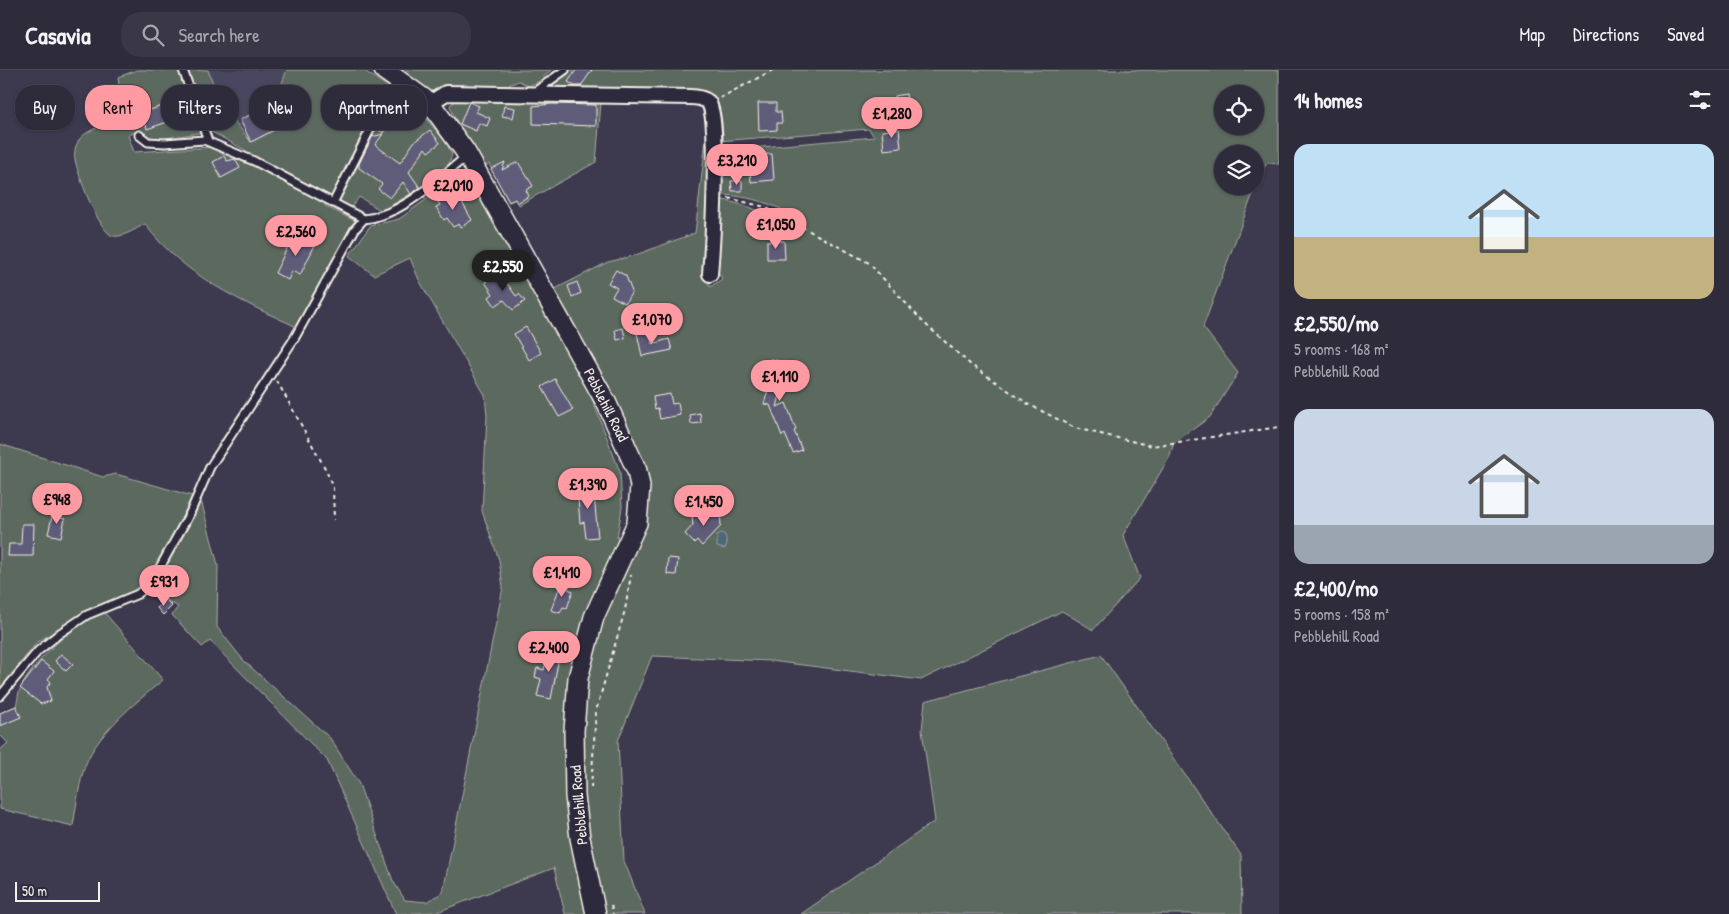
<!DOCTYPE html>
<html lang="en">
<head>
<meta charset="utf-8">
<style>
	body { margin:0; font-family:"Patrick Hand",sans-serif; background:#3a3746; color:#f1f3f6; height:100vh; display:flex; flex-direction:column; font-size:19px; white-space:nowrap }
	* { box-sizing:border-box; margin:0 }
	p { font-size:16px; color:#a7a7af }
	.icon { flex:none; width:28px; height:28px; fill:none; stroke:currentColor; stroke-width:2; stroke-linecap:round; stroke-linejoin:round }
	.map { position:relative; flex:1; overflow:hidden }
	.sheet { display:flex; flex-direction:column; background:#2e2b3b; width:450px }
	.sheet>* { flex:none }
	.top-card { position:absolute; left:15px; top:15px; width:475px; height:45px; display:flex; gap:10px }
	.tools { position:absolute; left:1214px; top:15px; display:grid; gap:10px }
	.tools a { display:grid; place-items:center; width:50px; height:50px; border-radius:50%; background:#2e2b3b; box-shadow:0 1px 4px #0004,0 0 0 1px #494755; font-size:25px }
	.scale { position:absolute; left:15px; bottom:12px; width:85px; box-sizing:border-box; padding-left:5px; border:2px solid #f4f1e8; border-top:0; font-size:14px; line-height:18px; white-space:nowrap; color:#f4f1e8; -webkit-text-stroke:4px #2f2a3d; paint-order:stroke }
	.price { position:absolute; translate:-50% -42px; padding:0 11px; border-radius:18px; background:#ff9aa2; color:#111; font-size:16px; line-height:32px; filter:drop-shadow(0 1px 2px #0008) }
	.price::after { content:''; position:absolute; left:50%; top:30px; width:15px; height:11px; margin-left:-8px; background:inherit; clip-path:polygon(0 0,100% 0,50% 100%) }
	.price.selected { background:#222; color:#fff }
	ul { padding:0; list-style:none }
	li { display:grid; align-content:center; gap:10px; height:265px; padding:0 15px }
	li span { display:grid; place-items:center; height:155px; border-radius:15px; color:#555 }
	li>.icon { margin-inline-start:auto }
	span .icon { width:90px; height:90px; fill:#fffc; stroke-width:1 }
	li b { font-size:21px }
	h2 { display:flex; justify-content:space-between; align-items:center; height:60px; padding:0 15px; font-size:21px }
	.chip { padding:0 18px; border-radius:20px; background:#2e2b3b; box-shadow:0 1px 4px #0004,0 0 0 1px #494755; font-size:18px; line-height:45px }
	.chip.selected { background:#ff9aa2; color:#111 }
	header { display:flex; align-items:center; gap:30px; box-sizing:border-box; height:70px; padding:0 25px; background:#2e2b3b; border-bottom:1px solid #494755 }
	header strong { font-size:24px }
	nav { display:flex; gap:28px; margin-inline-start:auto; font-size:18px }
	.search { width:350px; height:45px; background:#3a3746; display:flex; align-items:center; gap:12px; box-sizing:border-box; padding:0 18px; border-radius:20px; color:#a7a7af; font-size:19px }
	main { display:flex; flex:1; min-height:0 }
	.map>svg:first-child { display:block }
	.built { fill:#4a465f }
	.green { fill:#5c695f; stroke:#a8ada4; fill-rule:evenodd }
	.water { fill:#4e6679; stroke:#909ea5 }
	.building { fill:#5e5b79; stroke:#f4f1e8 }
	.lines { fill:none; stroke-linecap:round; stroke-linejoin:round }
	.service-casing { stroke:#f4f1e8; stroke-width:11 }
	.minor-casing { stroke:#f4f1e8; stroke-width:18 }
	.secondary-casing { stroke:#f4f1e8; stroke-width:22 }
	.path { stroke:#f4f1e8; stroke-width:2; stroke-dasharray:4 4; stroke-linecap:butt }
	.service { stroke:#2f2a3d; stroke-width:7 }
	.minor { stroke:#2f2a3d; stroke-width:14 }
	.secondary { stroke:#2f2a3d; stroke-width:19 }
	.labels { text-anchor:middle; stroke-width:5; stroke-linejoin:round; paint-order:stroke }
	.street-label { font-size:15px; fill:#f4f1e8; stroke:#2f2a3d }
</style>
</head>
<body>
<header>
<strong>Casavia</strong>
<div class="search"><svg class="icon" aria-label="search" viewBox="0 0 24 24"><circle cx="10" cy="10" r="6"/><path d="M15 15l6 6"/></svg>Search here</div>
<nav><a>Map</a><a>Directions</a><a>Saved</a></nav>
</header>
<main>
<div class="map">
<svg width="1279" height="844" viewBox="0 0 1279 844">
	<rect width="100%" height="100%" fill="#3d394f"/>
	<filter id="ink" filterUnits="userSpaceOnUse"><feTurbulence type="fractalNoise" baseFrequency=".02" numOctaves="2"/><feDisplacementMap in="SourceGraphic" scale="10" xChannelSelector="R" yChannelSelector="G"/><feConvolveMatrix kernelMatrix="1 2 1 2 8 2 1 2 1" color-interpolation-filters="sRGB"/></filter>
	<g filter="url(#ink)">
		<!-- built -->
		<path class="built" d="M 208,0 L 287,0 L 281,16 L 296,49 L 249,72 L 221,34 Z"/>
		<!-- green -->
		<path class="green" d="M 137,0 L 208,0 L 221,34 L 251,72 L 296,49 L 281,16 L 287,0 L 363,0 L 406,29 L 425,47 L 447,74 L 452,84 L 449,94 L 440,103 L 436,102 L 420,118 L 382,141 L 359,127 L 350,139 L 330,128 L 325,136 L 357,152 L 338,180 L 297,257 C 242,232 182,205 145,154 C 137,158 123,168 113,166 C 99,162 77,103 75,89 C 74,85 75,77 77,74 C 83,58 109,55 123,50 L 118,7 ZM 140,60 L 150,67 L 162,69 L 210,61 L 252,84 L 247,94 L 212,77 L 134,82 L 128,65 Z
			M 391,0 L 551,0 L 538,12 L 529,16 L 519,11 L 500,18 L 431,25 Z
			M 568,0 L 1279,0 L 1279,94 L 1267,93 L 1261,102 L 1203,257 L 1238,303 L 1210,347 L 1174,373 L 1169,388 L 1123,465 L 1140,508 L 1093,560 L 1062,541 L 921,610 L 771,591 L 652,586 L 618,671 L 624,791 L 645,844 L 565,844 L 554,798 L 437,842 L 396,844 L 327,690 L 210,571 L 202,577 L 172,545 L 178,537 L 152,521 L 154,513 L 189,456 L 201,430 L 218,495 L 217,557 L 244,591 L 330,668 L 359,714 L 393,811 L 405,830 L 427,832 L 443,822 L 503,517 L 499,490 L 482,441 L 487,346 L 485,325 L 419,210 L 410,188 L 374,205 L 349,186 L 370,156 L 399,149 L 452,111 L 465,105 L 486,136 L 591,326 L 620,402 L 622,437 L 617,468 L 633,474 L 646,435 L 553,220 L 608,192 L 633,186 L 695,163 L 707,61 L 711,126 L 705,196 L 710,217 L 722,209 L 715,195 L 720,129 L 746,136 L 786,151 L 783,140 C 763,131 745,126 723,125 L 723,118 L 717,114 L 717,81 L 874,67 L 869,59 L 719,71 L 714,25 L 552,22 L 547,17 L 563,7 ZM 1222,24 L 1255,24 L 1255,56 L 1222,56 ZM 1222,84 L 1255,84 L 1255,116 L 1222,116 Z
			M 457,30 L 589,31 L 601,33 L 596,92 L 519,135 L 515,129 L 509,132 L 489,94 L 482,98 C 476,87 450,42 450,35 Z
			M 0,374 L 103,407 L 116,404 L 192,426 L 177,459 L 153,504 L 132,524 L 92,539 L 37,572 L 0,619 Z
			M 104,542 L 163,610 C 135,633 93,666 83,702 C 78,720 76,739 73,756 L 0,739 L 0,680 L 8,673 L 0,665 L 0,643 L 16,636 C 18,630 18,622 21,617 C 37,588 73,553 104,542 Z
			M 1101,585 L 1241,785 L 1242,844 L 801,844 L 935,751 L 922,660 L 925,631 Z"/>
		<!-- water -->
		<path class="water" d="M 721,463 L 725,465 L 727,474 L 725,479 L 717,477 L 717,465 Z"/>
		<!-- building -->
		<path class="building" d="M 576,0 L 592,0 L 581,16 L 575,16 L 568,12 Z
			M 329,20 L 342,26 L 344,22 L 352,26 L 342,48 L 333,43 L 331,47 L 322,43 Z
			M 906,24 L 908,38 L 898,40 L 895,26 Z
			M 280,29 L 291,51 L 251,72 L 240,50 Z
			M 180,30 L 185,46 L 147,59 L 146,54 L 132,58 L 129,47 Z
			M 469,32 L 479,36 L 476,42 L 490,48 L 487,56 L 479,53 L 476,61 L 460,54 Z
			M 758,33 L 776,33 L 776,42 L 781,42 L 782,53 L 777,53 L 777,60 L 759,61 Z
			M 552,34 L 596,35 L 596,56 L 533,54 L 533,36 Z
			M 504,36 L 515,38 L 513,48 L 502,46 Z
			M 376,41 L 390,52 L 383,63 L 368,51 Z
			M 899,59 L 901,78 L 884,80 L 882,61 Z
			M 430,60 L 440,73 L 428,82 L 425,78 L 409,102 L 420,118 L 411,124 L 403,112 L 390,128 L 378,119 L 382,114 L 359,98 L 359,94 L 372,67 L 383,64 L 375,75 L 400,93 L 414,72 Z
			M 772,84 L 774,110 L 751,112 L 749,85 Z
			M 224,86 L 227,91 L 235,89 L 240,98 L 221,108 L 213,92 Z
			M 505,92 L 502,100 L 518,92 L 533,116 L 526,120 L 529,126 L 517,133 L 515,129 L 509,132 L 491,99 Z
			M 731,111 L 742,111 L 742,121 L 732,121 Z
			M 447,124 L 454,133 L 460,129 L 472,150 L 461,157 L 459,154 L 453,157 L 447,148 L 444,150 L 436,137 L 440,135 L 437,130 Z
			M 304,164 L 317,171 L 300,205 L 292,201 L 288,210 L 275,203 L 290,172 L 298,175 Z
			M 767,171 L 784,171 L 785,189 L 767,189 Z
			M 616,200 L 626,206 L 632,222 L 625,233 L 612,226 L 617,218 L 608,213 Z
			M 499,202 L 516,226 L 519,224 L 525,231 L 513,240 L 504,230 L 495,236 L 489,227 L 493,224 L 485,212 Z
			M 577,212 L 581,223 L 572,227 L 568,216 Z
			M 526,257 L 541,283 L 529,290 L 514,264 Z
			M 623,258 L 625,268 L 617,270 L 615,260 Z
			M 649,261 L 652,274 L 669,269 L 672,280 L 642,286 L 637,263 Z
			M 770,289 L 788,293 L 777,337 L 786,333 L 796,360 L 794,361 L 802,380 L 793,383 L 785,364 L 782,366 L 770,335 L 764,334 L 768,320 L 763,319 Z
			M 555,309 L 573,340 L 559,347 L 542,317 Z
			M 670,324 L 672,334 L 678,333 L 680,345 L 660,349 L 658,338 L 655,339 L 653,327 Z
			M 700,343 L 701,353 L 691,354 L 690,345 Z
			M 593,415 L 598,467 L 586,468 L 584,452 L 580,453 L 577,416 Z
			M 53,442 L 62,444 L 61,448 L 65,449 L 61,467 L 48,464 Z
			M 720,442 L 721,456 L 702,476 L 697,470 L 694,473 L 685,464 L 693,455 L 692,446 Z
			M 22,454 L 34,454 L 33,486 L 8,486 L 9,474 L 21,474 Z
			M 668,488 L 678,489 L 676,505 L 667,504 Z
			M 562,511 L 570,514 L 568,519 L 573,521 L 567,538 L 563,537 L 560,543 L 551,540 Z
			M 165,529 L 172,536 L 163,545 L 157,538 Z
			M 550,575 L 561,577 L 551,629 L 537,626 L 541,609 L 535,607 L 537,598 L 544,600 Z
			M 61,584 L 73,594 L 66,601 L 55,591 Z
			M 41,591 L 54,601 L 48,609 L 51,612 L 47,617 L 51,631 L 41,634 L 20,618 Z
			M 16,636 L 21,647 L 0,656 L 0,643 Z"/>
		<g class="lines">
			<defs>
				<path id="service" d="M 183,0 L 208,71
					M 533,23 L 565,0
					M 139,65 L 148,72 L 165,73 L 204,70 L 254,91 L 364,149 C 404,145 437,109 467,86
					M 333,133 L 370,60
					M 0,626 L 38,581 L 60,563 L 87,545 L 138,524 L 153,510 L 190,443 L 210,397 L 294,269 L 355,159 L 364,149"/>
				<path id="minor" d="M 430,33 L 446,23 L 690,27 C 696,27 703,28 708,32 C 721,45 712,180 710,204"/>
				<path id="secondary" d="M 384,0 L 430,33 L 465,81 L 607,334 L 637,401 L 640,416 L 637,453 L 594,547 L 578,608 L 574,661 L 575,726 L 580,768 L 596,844"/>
			</defs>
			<!-- service casing -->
			<use href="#service" class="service-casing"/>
			<!-- minor casing -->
			<use href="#minor" class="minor-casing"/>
			<!-- secondary casing -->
			<use href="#secondary" class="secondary-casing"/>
			<!-- path -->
			<path class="path" d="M 720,28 L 773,0
				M 728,128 L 765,137 L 869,193 L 924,253 L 971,295 L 1028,334 L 1075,358 L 1152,376 L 1279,357
				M 277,311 L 326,400 L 333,418 L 334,450
				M 591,718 L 596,641 L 625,540 L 631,505
				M 611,835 L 613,844"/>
			<!-- service -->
			<use href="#service" class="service"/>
			<!-- minor -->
			<use href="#minor" class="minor"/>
			<!-- secondary -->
			<use href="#secondary" class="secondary"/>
		</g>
	</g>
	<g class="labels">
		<!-- street labels -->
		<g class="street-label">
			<text transform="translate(606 335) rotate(63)" y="5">Pebblehill Road</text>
			<text transform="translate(579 735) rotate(-95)" y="5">Pebblehill Road</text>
		</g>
	</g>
</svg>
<div class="tools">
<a><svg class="icon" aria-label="locate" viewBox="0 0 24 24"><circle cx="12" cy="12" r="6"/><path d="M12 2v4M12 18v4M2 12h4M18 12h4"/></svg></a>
<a><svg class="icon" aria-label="layers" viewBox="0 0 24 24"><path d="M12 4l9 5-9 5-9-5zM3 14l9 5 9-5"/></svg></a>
</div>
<div class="scale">50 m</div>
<b class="price" style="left:892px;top:69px">£1,280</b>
<b class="price" style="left:737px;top:116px">£3,210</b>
<b class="price" style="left:453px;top:141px">£2,010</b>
<b class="price" style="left:776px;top:180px">£1,050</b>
<b class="price" style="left:296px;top:187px">£2,560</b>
<b class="price selected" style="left:503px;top:222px">£2,550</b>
<b class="price" style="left:652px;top:275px">£1,070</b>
<b class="price" style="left:780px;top:332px">£1,110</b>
<b class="price" style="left:588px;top:440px">£1,390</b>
<b class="price" style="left:57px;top:455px">£948</b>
<b class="price" style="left:704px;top:457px">£1,450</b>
<b class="price" style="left:562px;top:528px">£1,410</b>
<b class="price" style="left:164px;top:537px">£931</b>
<b class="price" style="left:549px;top:603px">£2,400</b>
<div class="top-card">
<a class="chip">Buy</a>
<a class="chip selected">Rent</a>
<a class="chip">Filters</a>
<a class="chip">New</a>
<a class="chip">Apartment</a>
</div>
</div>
<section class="sheet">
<h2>14 homes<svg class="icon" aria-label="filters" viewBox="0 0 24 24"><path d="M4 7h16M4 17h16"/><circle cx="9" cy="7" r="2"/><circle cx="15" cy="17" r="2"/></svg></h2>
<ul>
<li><span style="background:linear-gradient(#bfe0f5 60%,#c2b280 0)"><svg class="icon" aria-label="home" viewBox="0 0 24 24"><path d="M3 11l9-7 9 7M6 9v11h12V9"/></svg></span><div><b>£2,550/mo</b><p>5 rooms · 168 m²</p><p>Pebblehill Road</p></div></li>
<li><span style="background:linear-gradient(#c9d6e8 75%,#9aa5b1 0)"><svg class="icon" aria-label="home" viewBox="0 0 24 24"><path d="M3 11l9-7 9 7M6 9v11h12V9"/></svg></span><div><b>£2,400/mo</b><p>5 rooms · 158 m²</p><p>Pebblehill Road</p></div></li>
</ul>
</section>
</main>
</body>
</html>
